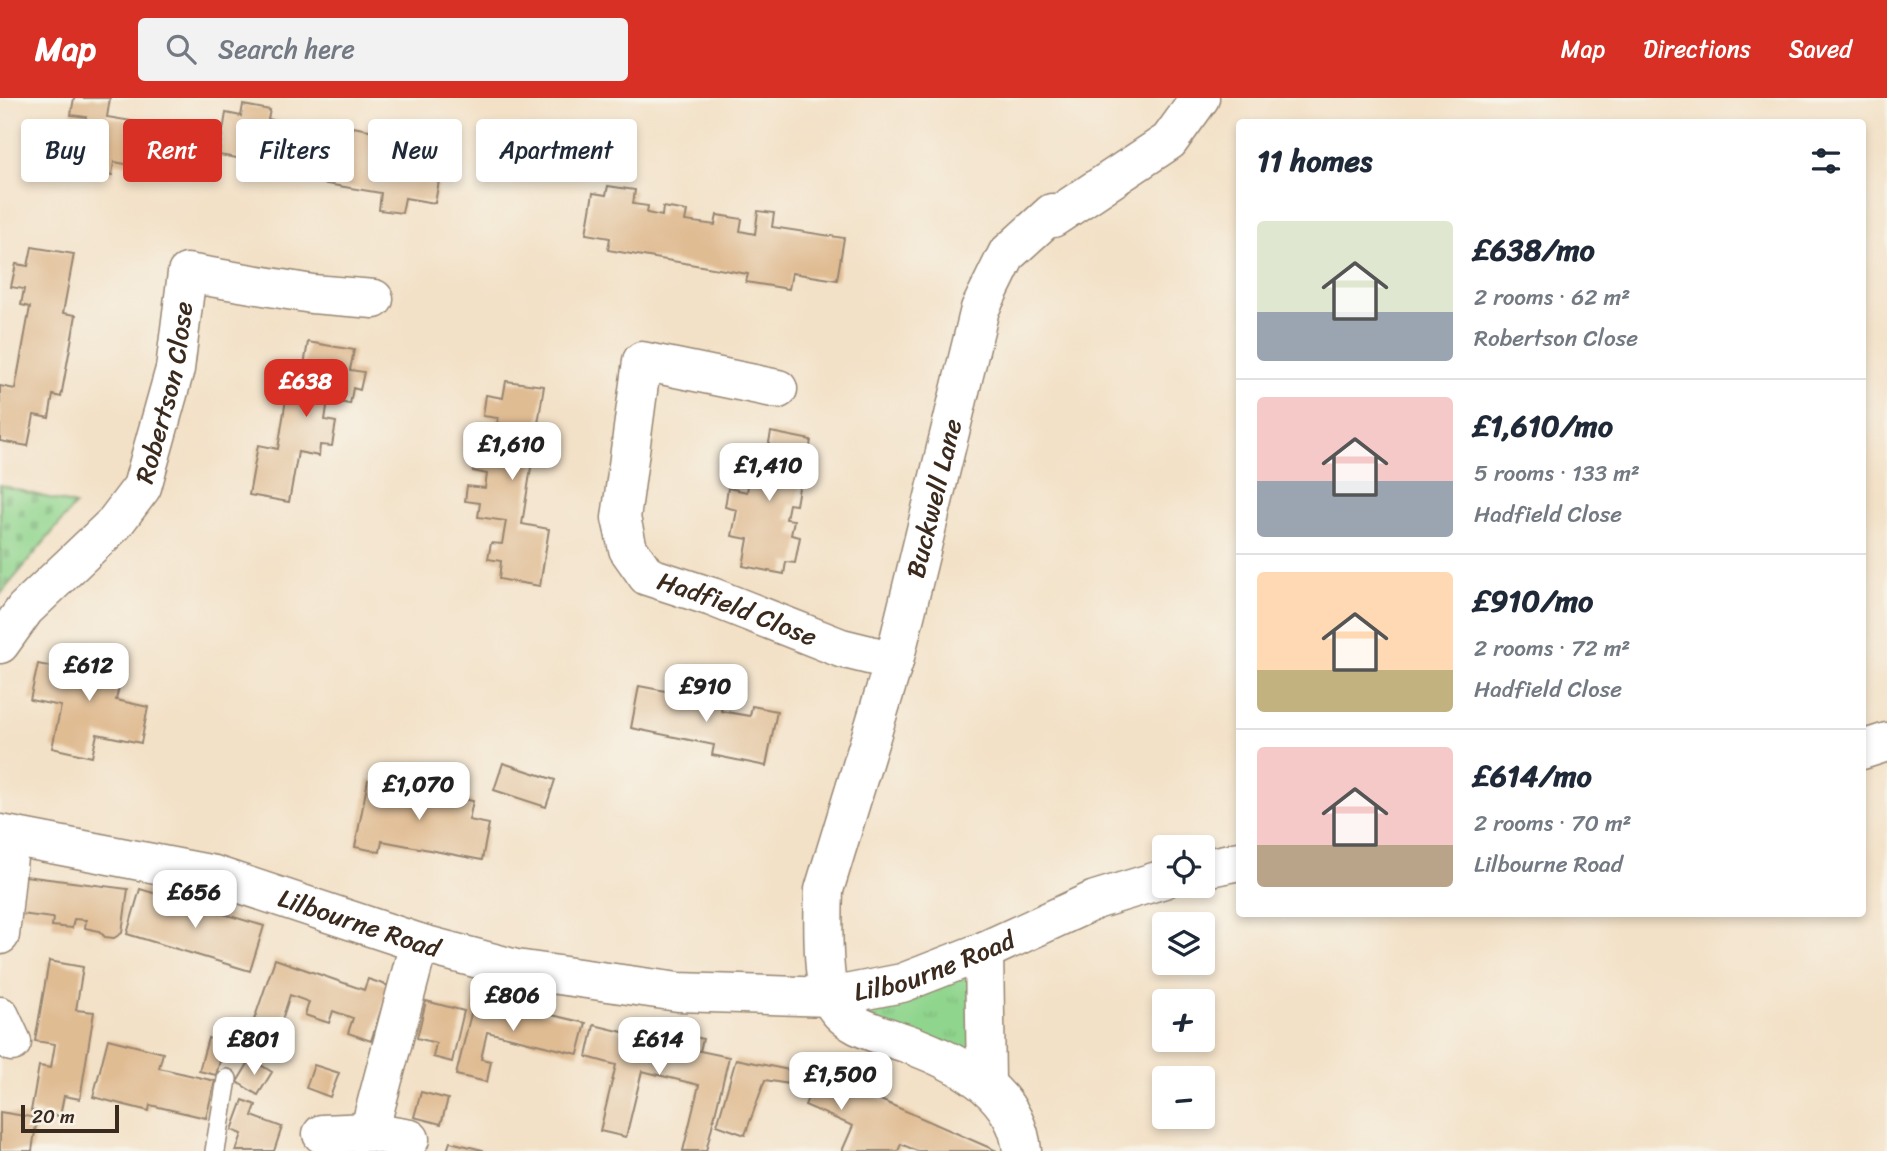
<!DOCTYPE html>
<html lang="en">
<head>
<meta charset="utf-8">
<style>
	body { margin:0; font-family:Sriracha,sans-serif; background:#f2f2f3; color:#1f2937; height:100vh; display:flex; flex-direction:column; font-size:26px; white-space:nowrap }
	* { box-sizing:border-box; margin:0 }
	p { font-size:23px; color:#747a83 }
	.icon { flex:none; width:38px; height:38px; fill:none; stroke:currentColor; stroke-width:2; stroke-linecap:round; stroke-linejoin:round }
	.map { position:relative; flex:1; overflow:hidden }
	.drawer { position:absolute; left:1236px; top:21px; width:630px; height:798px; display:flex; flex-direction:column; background:#fff; border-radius:7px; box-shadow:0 4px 10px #0003 }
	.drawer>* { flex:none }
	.guide { position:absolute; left:21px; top:21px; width:665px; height:63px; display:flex; gap:14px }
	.tools { position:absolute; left:1152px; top:737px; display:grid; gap:14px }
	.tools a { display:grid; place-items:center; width:63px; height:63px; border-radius:7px; background:#fff; box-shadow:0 4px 10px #0003; font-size:35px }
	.scale { position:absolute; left:21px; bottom:18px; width:98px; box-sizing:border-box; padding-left:7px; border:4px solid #3b2a1e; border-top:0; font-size:19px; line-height:24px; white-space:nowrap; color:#3b2a1e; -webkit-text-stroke:5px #f7f3e8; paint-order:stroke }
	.price { position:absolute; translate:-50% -60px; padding:0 16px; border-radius:14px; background:#fff; color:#222; font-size:23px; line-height:46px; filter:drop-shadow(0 2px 4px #0008) }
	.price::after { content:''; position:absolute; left:50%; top:42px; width:21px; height:16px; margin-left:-10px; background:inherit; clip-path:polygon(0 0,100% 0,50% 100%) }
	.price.current { background:#d93025; color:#fff }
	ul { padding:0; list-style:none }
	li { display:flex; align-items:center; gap:21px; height:175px; padding:0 21px }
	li+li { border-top:2px solid #e0e1e3 }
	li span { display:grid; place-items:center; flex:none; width:196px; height:140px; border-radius:7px; color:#555 }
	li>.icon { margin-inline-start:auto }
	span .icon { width:84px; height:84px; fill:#fffc; stroke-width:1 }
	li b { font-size:30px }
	h2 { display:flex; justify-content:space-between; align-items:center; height:84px; padding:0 21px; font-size:30px }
	.pill { padding:0 24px; border-radius:7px; background:#fff; box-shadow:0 4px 10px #0003; font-size:24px; line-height:63px }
	.pill.current { background:#d93025; color:#fff }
	header { display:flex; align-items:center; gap:42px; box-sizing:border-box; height:98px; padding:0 35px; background:#d93025; color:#fff }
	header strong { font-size:33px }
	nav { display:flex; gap:38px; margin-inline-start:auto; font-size:24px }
	.search { width:490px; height:63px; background:#f2f2f3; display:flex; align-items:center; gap:18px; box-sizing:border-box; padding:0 24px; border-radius:7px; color:#747a83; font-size:26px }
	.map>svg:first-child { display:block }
	.grass { fill:url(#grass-tufts); stroke:#668056; stroke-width:2 }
	.cemetery { fill:url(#cemetery-stones); stroke:#668056; stroke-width:2 }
	.building { fill:#e0bc93 }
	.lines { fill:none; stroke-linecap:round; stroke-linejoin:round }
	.service-casing { stroke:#978672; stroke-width:22 }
	.minor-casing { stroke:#978672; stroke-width:41 }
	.tertiary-casing { stroke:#978672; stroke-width:41 }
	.service { stroke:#fff; stroke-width:19 }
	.minor { stroke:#fff; stroke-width:38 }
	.tertiary { stroke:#fff; stroke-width:38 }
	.labels { text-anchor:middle; stroke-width:6; stroke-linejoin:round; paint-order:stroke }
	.street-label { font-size:26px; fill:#3b2a1e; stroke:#f7f3e8 }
</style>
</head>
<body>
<header>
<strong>Map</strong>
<div class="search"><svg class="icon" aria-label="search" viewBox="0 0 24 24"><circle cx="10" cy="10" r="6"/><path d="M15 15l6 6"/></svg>Search here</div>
<nav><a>Map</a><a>Directions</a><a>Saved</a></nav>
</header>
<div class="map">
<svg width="1887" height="1053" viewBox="0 0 1887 1053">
	<defs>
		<pattern id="grass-tufts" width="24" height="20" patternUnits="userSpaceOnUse" patternTransform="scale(1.75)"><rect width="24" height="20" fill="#90d58e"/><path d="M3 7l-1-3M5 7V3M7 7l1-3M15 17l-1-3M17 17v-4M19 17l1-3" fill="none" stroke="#7db77a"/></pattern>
		<pattern id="cemetery-stones" width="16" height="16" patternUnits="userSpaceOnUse" patternTransform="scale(1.75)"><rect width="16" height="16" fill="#90d58e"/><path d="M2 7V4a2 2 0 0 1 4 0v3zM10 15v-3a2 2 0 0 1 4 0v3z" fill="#7db77a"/></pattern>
	</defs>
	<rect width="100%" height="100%" fill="#f7f3e8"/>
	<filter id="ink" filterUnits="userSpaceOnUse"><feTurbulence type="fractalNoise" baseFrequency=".0143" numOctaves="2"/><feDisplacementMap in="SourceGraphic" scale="14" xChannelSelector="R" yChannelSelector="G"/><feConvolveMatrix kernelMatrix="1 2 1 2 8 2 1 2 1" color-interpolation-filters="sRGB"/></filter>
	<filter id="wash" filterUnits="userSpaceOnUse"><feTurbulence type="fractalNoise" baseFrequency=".00686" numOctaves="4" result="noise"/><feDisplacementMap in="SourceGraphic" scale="28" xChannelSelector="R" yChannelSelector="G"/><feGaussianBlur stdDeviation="1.57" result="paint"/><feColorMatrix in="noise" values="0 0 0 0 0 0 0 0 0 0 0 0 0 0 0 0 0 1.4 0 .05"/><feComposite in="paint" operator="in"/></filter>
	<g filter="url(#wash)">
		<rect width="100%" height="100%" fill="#f3e1c7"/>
		<!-- grass -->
		<path class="grass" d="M 984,853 L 986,984 L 830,899 Z"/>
		<!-- cemetery -->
		<path class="cemetery" d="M 0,387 L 75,407 L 0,497 Z"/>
		<g id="blocks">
			<!-- building -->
			<path class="building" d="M 74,0 L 110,0 L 107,19 L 138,24 L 131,67 L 114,64 L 112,77 L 77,72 L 86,19 L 71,17 Z
				M 243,7 L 270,12 L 268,21 L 281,24 L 279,35 L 293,38 L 295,28 L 318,32 L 317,40 L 331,43 L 333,34 L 352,37 L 353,29 L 374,33 L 372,44 L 390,46 L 388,55 L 404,58 L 406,49 L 427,53 L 425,63 L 442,66 L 435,105 L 405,100 L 402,115 L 379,112 L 381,95 L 272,77 L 274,66 L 219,57 L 226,15 L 241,18 Z
				M 608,88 L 635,92 L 633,106 L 648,108 L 647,115 L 662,118 L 663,109 L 687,113 L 685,123 L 715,127 L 717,117 L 742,121 L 740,133 L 755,136 L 758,113 L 774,115 L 772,129 L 844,140 L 837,182 L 792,175 L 789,191 L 746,184 L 748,176 L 608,152 L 610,140 L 586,136 L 593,95 L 606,97 Z
				M 32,149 L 74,156 L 63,215 L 76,217 L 61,299 L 53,297 L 49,320 L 34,317 L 28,348 L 0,343 L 0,288 L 15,291 L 30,209 L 21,207 L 24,191 L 11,189 L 16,166 L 28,168 Z
				M 308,244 L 354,252 L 350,272 L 364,274 L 360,292 L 353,290 L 350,306 L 328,302 L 325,322 L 336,324 L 332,348 L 320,347 L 319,358 L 298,354 L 289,404 L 249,397 L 258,347 L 278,351 L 287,295 L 299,297 Z
				M 506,283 L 544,288 L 522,426 L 549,431 L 540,488 L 499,481 L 501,463 L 488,461 L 491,445 L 502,446 L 506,423 L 478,419 L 480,405 L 465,403 L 467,388 L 485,390 L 487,376 L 473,373 L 476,351 L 493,354 L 498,320 L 483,318 L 486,297 L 503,300 Z
				M 771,334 L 811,342 L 807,367 L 797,366 L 794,383 L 800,384 L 796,407 L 789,406 L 786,421 L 794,422 L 791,437 L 800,439 L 795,465 L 786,464 L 784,476 L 743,468 L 748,441 L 732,438 L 737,412 L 725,409 L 728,390 L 747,394 L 750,376 L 733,373 L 736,355 L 766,360 Z
				M 90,549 L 126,556 L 116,602 L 148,609 L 141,645 L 97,636 L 92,659 L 52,650 L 61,608 L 30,602 L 38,566 L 84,576 Z
				M 639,588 L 723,604 L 721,613 L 750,618 L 752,608 L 777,613 L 766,668 L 712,657 L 714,647 L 631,630 Z
				M 503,665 L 555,682 L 546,709 L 494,692 Z
				M 368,682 L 473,703 L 469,722 L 489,726 L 482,762 L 382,743 L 380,754 L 355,749 Z
				M 25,778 L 128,791 L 122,835 L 114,840 L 105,839 L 99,833 L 85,830 L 86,822 L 74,821 L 72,830 L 52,828 L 53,820 L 20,816 Z
				M 140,791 L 264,828 L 250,873 L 127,836 Z
				M 275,861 L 364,892 L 368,881 L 389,888 L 371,943 L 348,935 L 353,920 L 333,913 L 329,925 L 305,917 L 309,904 L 290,897 L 279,931 L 254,922 Z
				M 49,863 L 83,869 L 76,912 L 94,914 L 80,1001 L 64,998 L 60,1018 L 31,1013 L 39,968 L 51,970 L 55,946 L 35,943 Z
				M 475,899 L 586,925 L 578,956 L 487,934 L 481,961 L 491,963 L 487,984 L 456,977 Z
				M 426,903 L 464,913 L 452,964 L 433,959 L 436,945 L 417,940 Z
				M 594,927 L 668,945 L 671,933 L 703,941 L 700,953 L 729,959 L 706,1053 L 683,1053 L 699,987 L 642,973 L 626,1039 L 600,1033 L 616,967 L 587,959 Z
				M 208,940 L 225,945 L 216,977 L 199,973 Z
				M 108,941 L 163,955 L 159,970 L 215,983 L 206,1020 L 150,1007 L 149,1013 L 93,999 Z
				M 251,961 L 272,974 L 258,997 L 237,984 Z
				M 736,961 L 818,978 L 819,975 L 997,1053 L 917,1053 L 901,1046 L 898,1053 L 842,1053 L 853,1028 L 805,1007 L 812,990 L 765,982 L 745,1037 L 717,1027 Z
				M 314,967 L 339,975 L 330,999 L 306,990 Z
				M 421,994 L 448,1001 L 441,1026 L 414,1019 Z
				M 243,1002 L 256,1007 L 252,1018 L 282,1029 L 274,1053 L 236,1053 L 242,1036 L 232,1032 Z
				M 0,1014 L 37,1020 L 32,1053 L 0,1053 Z
				M 450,1044 L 483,1052 L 483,1053 L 447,1053 Z"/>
		</g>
	</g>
	<g filter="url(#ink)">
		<use href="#blocks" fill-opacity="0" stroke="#978672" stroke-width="2"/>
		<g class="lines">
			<defs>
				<path id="service" d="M 215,1053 L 227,981"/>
				<g id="minor">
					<path id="s1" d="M 778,291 L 642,263 L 621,420 L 628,451 L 647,478 L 712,499 L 841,550 L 894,563"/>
					<path id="s2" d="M 0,546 L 25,511 L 114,426 L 142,389 L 175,271 L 187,175 L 312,196 L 374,201"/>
					<path d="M 0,837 L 10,739"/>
					<path d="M 984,853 L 986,984"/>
					<path d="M 0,918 L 12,944"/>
					<path d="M 369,1034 L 419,845"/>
					<path d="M 322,1036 L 369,1034 L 410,1041"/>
					<path id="s3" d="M 1022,1053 C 1017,998 967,969 919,950 C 889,937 843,933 830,898 C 822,877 823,816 824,792 L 894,563 L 980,211 L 1007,156 L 1052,115 L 1053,120 L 1169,43 L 1200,0"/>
				</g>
				<g id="tertiary">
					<path d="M 1862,652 L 1887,644"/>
					<path id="s4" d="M 0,736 L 214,777 L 419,845 L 516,871 L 678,894 L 830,899 L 902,885 L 984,853 L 1095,802 L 1164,781"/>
					<path d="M 1202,771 L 1239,763"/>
				</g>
			</defs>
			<!-- service casing -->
			<use href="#service" class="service-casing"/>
			<!-- minor casing -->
			<use href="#minor" class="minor-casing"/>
			<!-- tertiary casing -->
			<use href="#tertiary" class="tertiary-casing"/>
			<!-- service -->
			<use href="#service" class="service"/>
			<!-- minor -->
			<use href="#minor" class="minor"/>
			<!-- tertiary -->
			<use href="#tertiary" class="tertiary"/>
		</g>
	</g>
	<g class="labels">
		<!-- street labels -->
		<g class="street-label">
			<text dy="9" stroke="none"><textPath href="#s2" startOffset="310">Robertson Close</textPath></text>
			<text dy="9" stroke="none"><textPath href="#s3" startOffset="774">Buckwell Lane</textPath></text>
			<text dy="9" stroke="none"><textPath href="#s1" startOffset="458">Hadfield Close</textPath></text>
			<text dy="9" stroke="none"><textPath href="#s4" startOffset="371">Lilbourne Road</textPath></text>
			<text dy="9" stroke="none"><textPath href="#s4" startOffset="959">Lilbourne Road</textPath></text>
		</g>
	</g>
</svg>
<div class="tools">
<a><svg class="icon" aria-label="locate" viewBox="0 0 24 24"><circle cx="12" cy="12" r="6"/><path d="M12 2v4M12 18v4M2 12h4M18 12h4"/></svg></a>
<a><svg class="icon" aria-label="layers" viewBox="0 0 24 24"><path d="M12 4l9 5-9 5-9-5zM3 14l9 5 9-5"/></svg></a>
<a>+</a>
<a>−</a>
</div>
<div class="scale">20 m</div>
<b class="price current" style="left:306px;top:321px">£638</b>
<b class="price" style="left:512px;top:384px">£1,610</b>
<b class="price" style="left:769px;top:405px">£1,410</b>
<b class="price" style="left:89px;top:605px">£612</b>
<b class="price" style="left:706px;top:626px">£910</b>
<b class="price" style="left:419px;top:724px">£1,070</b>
<b class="price" style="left:195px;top:832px">£656</b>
<b class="price" style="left:513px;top:935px">£806</b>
<b class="price" style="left:254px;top:979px">£801</b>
<b class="price" style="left:659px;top:979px">£614</b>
<b class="price" style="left:841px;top:1014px">£1,500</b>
<div class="guide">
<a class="pill">Buy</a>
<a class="pill current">Rent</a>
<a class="pill">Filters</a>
<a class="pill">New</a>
<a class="pill">Apartment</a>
</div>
<section class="drawer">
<h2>11 homes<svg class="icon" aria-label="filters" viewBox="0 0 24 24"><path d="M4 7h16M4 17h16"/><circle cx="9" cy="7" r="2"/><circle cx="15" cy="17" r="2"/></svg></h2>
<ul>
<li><span style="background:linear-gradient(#dfe7d0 65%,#9aa5b1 0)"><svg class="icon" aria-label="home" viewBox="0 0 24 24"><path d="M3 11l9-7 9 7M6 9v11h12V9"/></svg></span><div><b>£638/mo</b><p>2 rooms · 62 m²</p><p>Robertson Close</p></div></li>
<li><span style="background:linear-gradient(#f6c9c9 60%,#9aa5b1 0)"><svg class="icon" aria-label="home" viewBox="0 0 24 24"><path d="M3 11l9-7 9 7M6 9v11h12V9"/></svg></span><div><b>£1,610/mo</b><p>5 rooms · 133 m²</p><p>Hadfield Close</p></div></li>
<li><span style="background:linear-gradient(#ffd9b3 70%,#c2b280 0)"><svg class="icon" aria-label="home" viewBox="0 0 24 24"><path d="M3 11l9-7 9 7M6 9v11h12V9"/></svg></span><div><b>£910/mo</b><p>2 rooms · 72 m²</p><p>Hadfield Close</p></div></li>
<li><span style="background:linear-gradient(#f6c9c9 70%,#b9a48a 0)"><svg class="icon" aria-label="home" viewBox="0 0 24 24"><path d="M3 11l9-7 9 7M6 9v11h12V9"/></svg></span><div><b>£614/mo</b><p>2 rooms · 70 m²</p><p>Lilbourne Road</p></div></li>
</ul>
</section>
</div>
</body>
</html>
